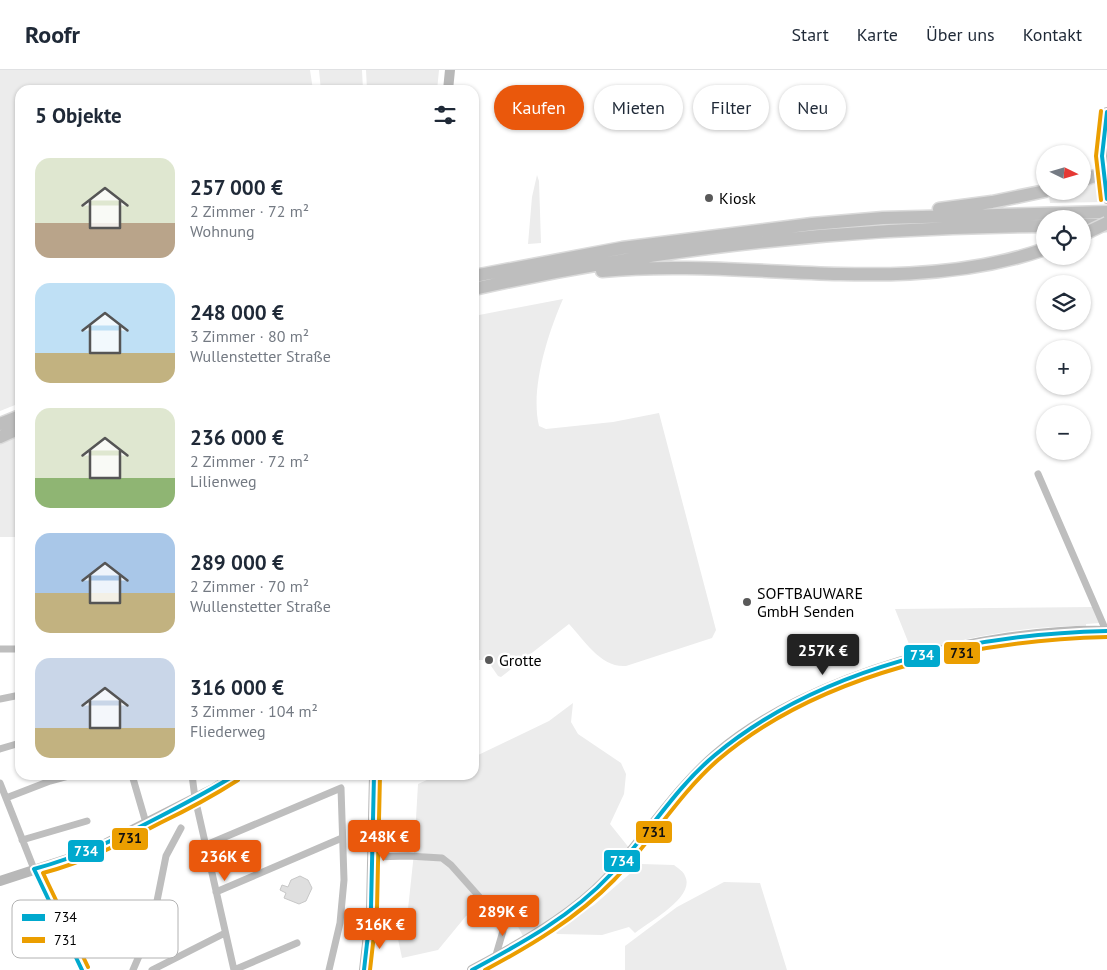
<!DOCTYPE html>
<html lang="de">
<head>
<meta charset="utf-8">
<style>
	body { margin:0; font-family:"PT Sans",sans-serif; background:#f2f2f3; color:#1f2937; height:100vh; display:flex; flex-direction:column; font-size:19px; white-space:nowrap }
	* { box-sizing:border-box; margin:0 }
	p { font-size:16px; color:#747a83 }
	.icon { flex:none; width:28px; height:28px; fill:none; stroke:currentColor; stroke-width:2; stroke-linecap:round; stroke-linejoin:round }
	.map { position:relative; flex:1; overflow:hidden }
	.drawer { position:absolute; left:15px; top:15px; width:464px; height:695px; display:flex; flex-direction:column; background:#fff; border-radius:15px; box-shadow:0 1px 4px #0004 }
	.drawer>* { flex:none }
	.banner { position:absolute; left:494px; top:15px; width:475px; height:45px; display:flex; gap:10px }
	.needle { width:32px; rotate:95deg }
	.fabs { position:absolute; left:1036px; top:75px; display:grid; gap:10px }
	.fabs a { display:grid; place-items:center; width:55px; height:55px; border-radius:50%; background:#fff; box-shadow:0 1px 4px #0004; font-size:25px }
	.price { position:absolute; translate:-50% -42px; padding:0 11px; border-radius:5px; background:#ea580c; color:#fff; font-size:16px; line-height:32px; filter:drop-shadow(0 1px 2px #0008) }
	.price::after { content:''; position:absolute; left:50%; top:30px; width:15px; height:11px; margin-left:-8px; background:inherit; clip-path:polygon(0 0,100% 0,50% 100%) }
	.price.active { background:#222; color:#fff }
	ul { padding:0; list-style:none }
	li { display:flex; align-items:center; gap:15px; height:125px; padding:0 20px }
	li span { display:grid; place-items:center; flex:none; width:140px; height:100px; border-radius:15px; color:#555 }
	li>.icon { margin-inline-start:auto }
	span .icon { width:60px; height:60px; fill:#fffc; stroke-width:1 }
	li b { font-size:21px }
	h2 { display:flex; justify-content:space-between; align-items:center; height:60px; padding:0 20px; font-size:21px }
	.chip { padding:0 18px; border-radius:22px; background:#fff; box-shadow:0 1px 4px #0004; font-size:18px; line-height:45px }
	.chip.active { background:#ea580c; color:#fff }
	header { display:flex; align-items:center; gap:30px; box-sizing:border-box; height:70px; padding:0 25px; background:#fff; border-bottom:1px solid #e0e1e3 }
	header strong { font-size:24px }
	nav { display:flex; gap:28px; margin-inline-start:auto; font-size:18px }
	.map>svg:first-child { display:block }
	.green { fill:#ececec }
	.building { fill:#dfdfdf; stroke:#c7c7c7 }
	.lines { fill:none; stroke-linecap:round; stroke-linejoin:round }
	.highway-casing { stroke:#dbdbdb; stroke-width:15 }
	.street { stroke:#bebebe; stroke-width:7 }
	.secondary { stroke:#b8b8b8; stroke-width:10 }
	.highway { stroke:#bebebe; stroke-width:12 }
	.highway-bridge-casing { stroke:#dbdbdb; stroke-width:15; stroke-linecap:butt }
	.highway-bridge { stroke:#bebebe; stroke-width:12 }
	.bus-1-casing { stroke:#fff; stroke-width:8 }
	.bus-2-casing { stroke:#fff; stroke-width:8 }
	.bus-1 { stroke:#00a9ce; stroke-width:4 }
	.bus-2 { stroke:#eb9e00; stroke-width:4 }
	.poi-dot { fill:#595959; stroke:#fff; stroke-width:2 }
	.labels { text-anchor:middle; stroke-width:5; stroke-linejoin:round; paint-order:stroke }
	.poi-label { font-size:16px; fill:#000; stroke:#fff; text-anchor:start }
	.key { fill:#fff; stroke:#b2b2b2; stroke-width:1 }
	.key-label { font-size:14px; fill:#000 }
	.line-badge { stroke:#fff; stroke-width:2 }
	.badge-label { font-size:14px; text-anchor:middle; font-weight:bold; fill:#fff }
	.pale-badge-label { font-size:14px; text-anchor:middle; font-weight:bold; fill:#111 }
</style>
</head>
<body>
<header>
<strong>Roofr</strong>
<nav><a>Start</a><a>Karte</a><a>Über uns</a><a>Kontakt</a></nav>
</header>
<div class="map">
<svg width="1107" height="900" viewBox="0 0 1107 900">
	<rect width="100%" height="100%" fill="#fff"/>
	<!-- green -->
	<path class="green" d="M 0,0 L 310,0 L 313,20 L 20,20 L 20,333 L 0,341 Z
		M 319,0 L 362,0 L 363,20 L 321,20 Z
		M 366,0 L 439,0 L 437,20 L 367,20 Z
		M 537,105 L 539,111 L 541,173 L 528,174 L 532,127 Z
		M 1097,113 L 1103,132 L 1050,133 L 1049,126 L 1067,121 L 1082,121 L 1083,117 Z
		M 563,229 C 548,263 530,319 539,356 L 546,359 L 613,352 L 659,343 L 716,560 L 712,568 L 626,596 C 601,598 584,570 569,554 L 501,607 L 498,606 L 487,590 L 474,590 L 474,246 Z
		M 20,366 L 20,467 L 0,467 L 0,374 Z
		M 1094,537 L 1100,553 L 1086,554 L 1086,556 C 1025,556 978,565 920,581 L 915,581 L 909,574 L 895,539 Z
		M 573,633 L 571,652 L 578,664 L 621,693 L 626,704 L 624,724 L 610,754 L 630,779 L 595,819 L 524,868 L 504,830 L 466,846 L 438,880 L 402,888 L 398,869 L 398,840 L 408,839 L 414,783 L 418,714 L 438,705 L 474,705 L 474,687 L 549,651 Z
		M 641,794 L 674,795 C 678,798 684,802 685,806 C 696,827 649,852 635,863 L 629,857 L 602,865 L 557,864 L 553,859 L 594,835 Z
		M 724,812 L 760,813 L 787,900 L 625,900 L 625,876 L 677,837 Z"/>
	<!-- building -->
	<path class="building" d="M 300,806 L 308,810 L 312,818 L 306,831 L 299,834 L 284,828 L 286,823 L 280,820 L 282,815 L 288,817 L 291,810 Z"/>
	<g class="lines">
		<defs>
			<path id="highway" d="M 939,139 L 992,132 L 1045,121
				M 1082,155 L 1105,155
				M 602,201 C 749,187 903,229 1045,179
				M 474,206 L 622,178 L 812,154 L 883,148 L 1107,142
				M 474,219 C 661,177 853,157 1045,156
				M 0,354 L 20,346
				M 0,367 L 20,358"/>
		</defs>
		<!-- highway casing -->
		<use href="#highway" class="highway-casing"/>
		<!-- street -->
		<path class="street" d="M 1038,404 L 1107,563
			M 0,579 L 20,579
			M 0,629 L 20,625
			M 0,679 L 20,673
			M 132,705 L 146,753
			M 192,705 L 195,728 L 234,900
			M 0,713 L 34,799 L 82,900
			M 6,728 L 50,711 L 72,705
			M 22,770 L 87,751
			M 206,775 L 341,718 L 344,810 L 340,853 L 329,900
			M 372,787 L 408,786 L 442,788 L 451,795 L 499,849 L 503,861 L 496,885
			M 216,822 L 342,768
			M 133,900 L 152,856 L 166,786 L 181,758
			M 152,900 L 225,863
			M 234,900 L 297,873"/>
		<!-- secondary -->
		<path class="secondary" d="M 448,20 L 450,0
			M 1107,42 C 1101,72 1100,99 1107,129
			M 0,811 L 89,782 L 213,719 L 235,705
			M 364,900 L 371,838 L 374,705
			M 472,900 C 514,877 559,853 595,820 C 639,779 669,725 715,685 C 809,604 984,558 1107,561"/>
		<!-- highway -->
		<use href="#highway" class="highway"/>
		<defs>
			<path id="highway-bridge" d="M 1086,109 L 1107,102
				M 1082,165 L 1107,153"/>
		</defs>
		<!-- highway-bridge casing -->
		<use href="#highway-bridge" class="highway-bridge-casing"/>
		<!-- highway-bridge -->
		<use href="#highway-bridge" class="highway-bridge"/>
		<defs>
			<path id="bus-1" d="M 1107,42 L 1102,86 L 1107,129
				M 82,900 L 34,799 C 79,787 119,768 161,746 C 186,733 211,720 235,705
				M 364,900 L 371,838 L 374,705
				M 472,900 C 522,873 572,846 611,804 C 647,766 674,719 715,685 C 821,597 972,564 1107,561"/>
			<path id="bus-2" d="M 1101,41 L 1096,86 L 1101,130
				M 88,897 L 43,803 C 85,792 122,773 160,753 C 187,740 213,726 238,710
				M 370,900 L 377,838 L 380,705
				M 485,900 C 532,875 577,848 614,810 C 651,772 678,725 718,690 C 820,603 976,570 1107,567"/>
		</defs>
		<!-- bus-1 casing -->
		<use href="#bus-1" class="bus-1-casing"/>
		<!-- bus-2 casing -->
		<use href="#bus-2" class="bus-2-casing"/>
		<!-- bus-1 -->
		<use href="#bus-1" class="bus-1"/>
		<!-- bus-2 -->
		<use href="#bus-2" class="bus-2"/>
	</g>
	<!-- markers -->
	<g class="poi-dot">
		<circle cx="709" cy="128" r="5"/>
		<circle cx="747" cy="532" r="5"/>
		<circle cx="489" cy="590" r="5"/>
	</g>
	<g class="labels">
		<!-- poi labels -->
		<g class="poi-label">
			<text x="719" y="134">Kiosk</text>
			<text x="757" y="529">SOFTBAUWARE<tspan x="757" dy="18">GmbH Senden</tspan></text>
			<text x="499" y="596">Grotte</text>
		</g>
	</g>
	<!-- legend -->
	<rect x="12" y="830" width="166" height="58" rx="8" class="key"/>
	<rect x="22" y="844" width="23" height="7" fill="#00a9ce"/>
	<rect x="22" y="867" width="23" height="6" fill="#eb9e00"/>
	<g class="key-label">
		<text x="54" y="852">734</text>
		<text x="54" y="875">731</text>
	</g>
	<g class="line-badge">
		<rect x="943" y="571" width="38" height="24" rx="5" fill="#eb9e00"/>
		<rect x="903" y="574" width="38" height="24" rx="5" fill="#00a9ce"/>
		<rect x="635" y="750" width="38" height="24" rx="5" fill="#eb9e00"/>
		<rect x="111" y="757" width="38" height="24" rx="5" fill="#eb9e00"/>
		<rect x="67" y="769" width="38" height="24" rx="5" fill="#00a9ce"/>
		<rect x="603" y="779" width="38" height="24" rx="5" fill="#00a9ce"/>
	</g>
	<g class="badge-label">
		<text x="922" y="590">734</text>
		<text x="86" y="786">734</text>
		<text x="622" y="796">734</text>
	</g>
	<g class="pale-badge-label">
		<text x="962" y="588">731</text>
		<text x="654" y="767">731</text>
		<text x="130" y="773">731</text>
	</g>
</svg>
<div class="fabs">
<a><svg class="needle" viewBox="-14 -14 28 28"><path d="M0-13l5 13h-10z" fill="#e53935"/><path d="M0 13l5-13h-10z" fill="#747a83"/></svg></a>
<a><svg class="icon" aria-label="locate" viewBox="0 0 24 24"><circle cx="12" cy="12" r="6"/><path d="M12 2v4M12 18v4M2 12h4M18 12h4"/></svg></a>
<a><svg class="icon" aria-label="layers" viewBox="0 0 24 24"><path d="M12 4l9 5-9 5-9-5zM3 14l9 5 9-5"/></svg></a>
<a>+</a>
<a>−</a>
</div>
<b class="price active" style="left:823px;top:606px">257K €</b>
<b class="price" style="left:384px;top:792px">248K €</b>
<b class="price" style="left:225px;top:812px">236K €</b>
<b class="price" style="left:503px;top:867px">289K €</b>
<b class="price" style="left:380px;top:880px">316K €</b>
<div class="banner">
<a class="chip active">Kaufen</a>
<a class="chip">Mieten</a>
<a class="chip">Filter</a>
<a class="chip">Neu</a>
</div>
<section class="drawer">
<h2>5 Objekte<svg class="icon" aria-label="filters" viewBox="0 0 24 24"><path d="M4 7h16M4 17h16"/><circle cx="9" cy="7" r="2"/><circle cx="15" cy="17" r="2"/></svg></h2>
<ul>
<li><span style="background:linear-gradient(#dfe7d0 65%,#b9a48a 0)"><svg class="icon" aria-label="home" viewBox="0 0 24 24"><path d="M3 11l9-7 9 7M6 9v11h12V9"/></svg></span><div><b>257 000 €</b><p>2 Zimmer · 72 m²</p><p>Wohnung</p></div></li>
<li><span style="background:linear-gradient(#bfe0f5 70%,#c2b280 0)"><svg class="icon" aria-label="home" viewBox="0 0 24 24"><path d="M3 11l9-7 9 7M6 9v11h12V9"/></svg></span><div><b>248 000 €</b><p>3 Zimmer · 80 m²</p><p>Wullenstetter Straße</p></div></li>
<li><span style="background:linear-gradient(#dfe7d0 70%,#8fb573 0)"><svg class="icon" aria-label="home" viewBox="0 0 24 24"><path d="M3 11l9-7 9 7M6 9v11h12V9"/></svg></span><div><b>236 000 €</b><p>2 Zimmer · 72 m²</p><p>Lilienweg</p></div></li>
<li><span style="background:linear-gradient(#a9c7e8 60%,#c2b280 0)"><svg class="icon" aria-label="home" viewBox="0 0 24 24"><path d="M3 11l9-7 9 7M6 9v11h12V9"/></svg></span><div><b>289 000 €</b><p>2 Zimmer · 70 m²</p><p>Wullenstetter Straße</p></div></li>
<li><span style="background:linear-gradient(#c9d6e8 70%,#c2b280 0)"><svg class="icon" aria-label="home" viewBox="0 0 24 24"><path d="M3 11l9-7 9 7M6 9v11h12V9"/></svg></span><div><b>316 000 €</b><p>3 Zimmer · 104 m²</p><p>Fliederweg</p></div></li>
</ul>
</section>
</div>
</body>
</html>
